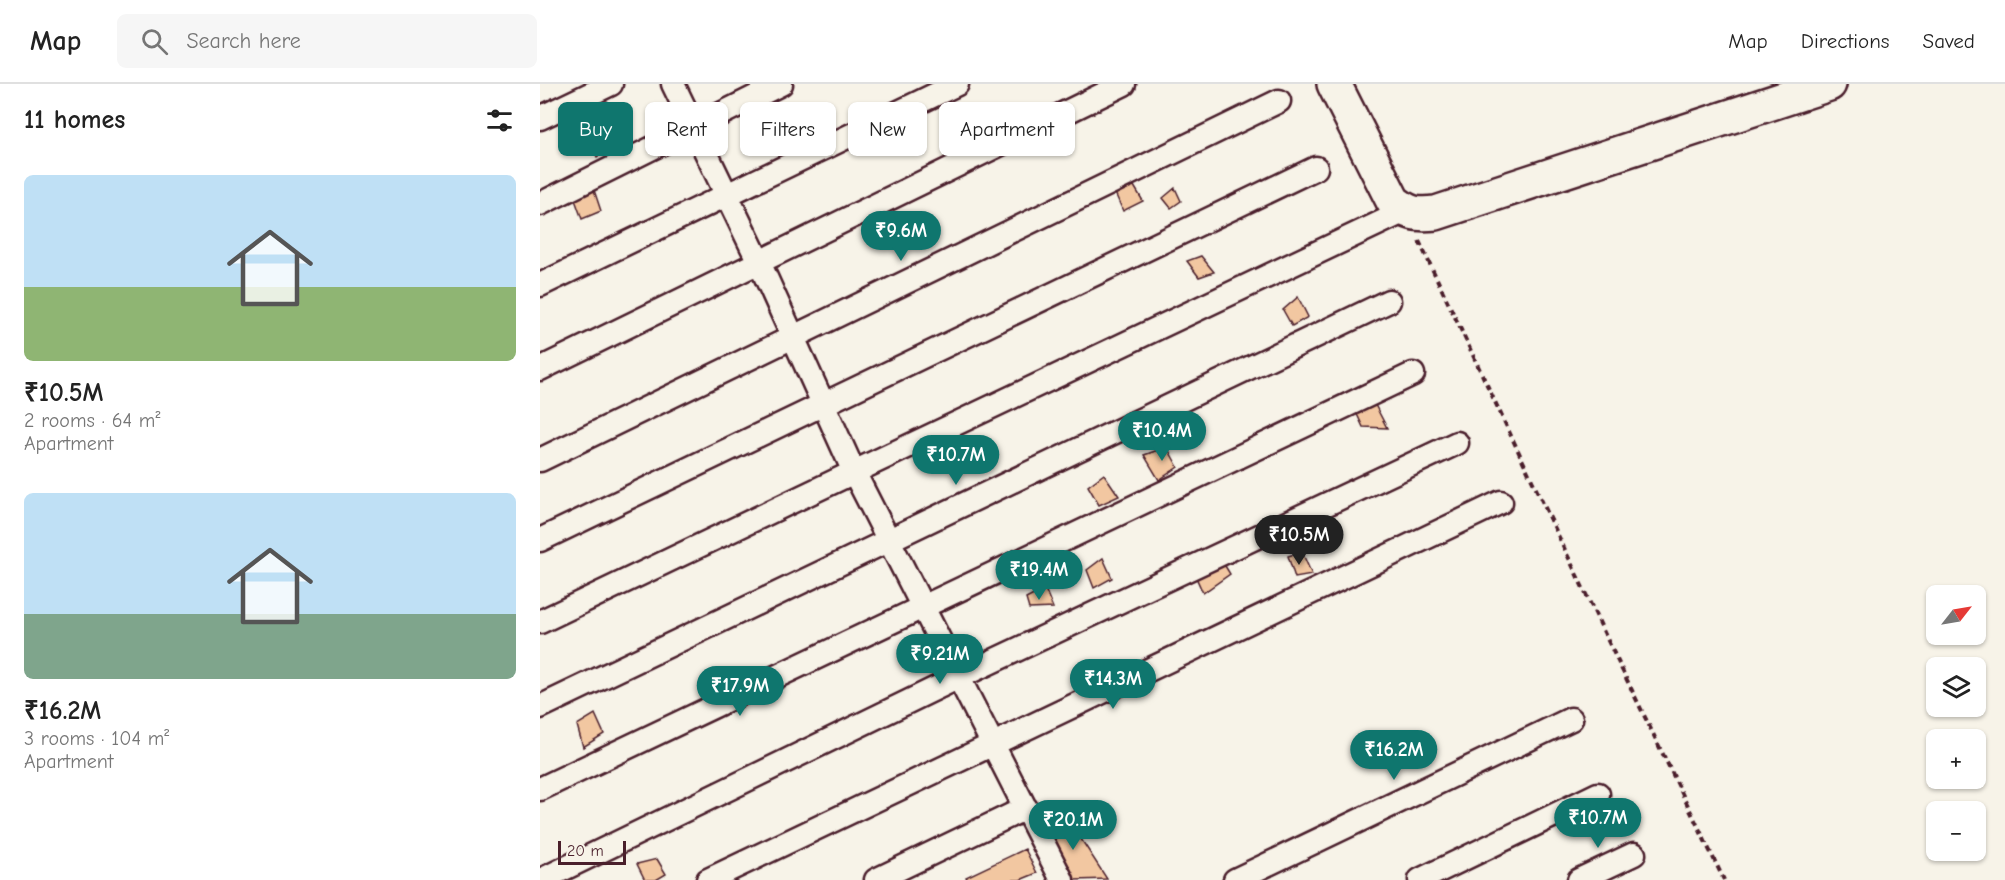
<!DOCTYPE html>
<html lang="en">
<head>
<meta charset="utf-8">
<style>
	body { margin:0; font-family:"Comic Neue",sans-serif; background:#f6f6f6; color:#222; height:100vh; display:flex; flex-direction:column; font-size:22px; white-space:nowrap }
	* { box-sizing:border-box; margin:0 }
	p { font-size:20px; color:#767676 }
	.icon { flex:none; width:33px; height:33px; fill:none; stroke:currentColor; stroke-width:2; stroke-linecap:round; stroke-linejoin:round }
	.map { position:relative; flex:1; overflow:hidden }
	.drawer { display:flex; flex-direction:column; background:#fff; width:540px }
	.drawer>* { flex:none }
	.hud { position:absolute; left:18px; top:18px; width:570px; height:54px; display:flex; gap:12px }
	.needle { width:39px; rotate:59deg }
	.buttons { position:absolute; left:1386px; top:501px; display:grid; gap:12px }
	.buttons a { display:grid; place-items:center; width:60px; height:60px; border-radius:9px; background:#fff; box-shadow:0 2px 4px #0004; font-size:30px }
	.scale { position:absolute; left:18px; bottom:15px; width:68px; box-sizing:border-box; padding-left:6px; border:3px solid #4a1f2b; border-top:0; font-size:16px; line-height:21px; white-space:nowrap; color:#4a1f2b; -webkit-text-stroke:4px #f7f3e8; paint-order:stroke }
	.price { position:absolute; translate:-50% -51px; padding:0 14px; border-radius:21px; background:#0f766e; color:#fff; font-size:20px; line-height:39px; filter:drop-shadow(0 2px 3px #0008) }
	.price::after { content:''; position:absolute; left:50%; top:36px; width:18px; height:14px; margin-left:-9px; background:inherit; clip-path:polygon(0 0,100% 0,50% 100%) }
	.price.current { background:#222; color:#fff }
	ul { padding:0; list-style:none }
	li { display:grid; align-content:center; gap:12px; height:318px; padding:0 24px }
	li span { display:grid; place-items:center; height:186px; border-radius:9px; color:#555 }
	li>.icon { margin-inline-start:auto }
	span .icon { width:108px; height:108px; fill:#fffc; stroke-width:1 }
	li b { font-size:26px }
	h2 { display:flex; justify-content:space-between; align-items:center; height:72px; padding:0 24px; font-size:26px }
	.tag { padding:0 21px; border-radius:9px; background:#fff; box-shadow:0 2px 4px #0004; font-size:21px; line-height:54px }
	.tag.current { background:#0f766e; color:#fff }
	header { display:flex; align-items:center; gap:36px; box-sizing:border-box; height:84px; padding:0 30px; background:#fff; border-bottom:2px solid #e0e0e0 }
	header strong { font-size:28px }
	nav { display:flex; gap:33px; margin-inline-start:auto; font-size:21px }
	.search { width:420px; height:54px; background:#f6f6f6; display:flex; align-items:center; gap:15px; box-sizing:border-box; padding:0 21px; border-radius:9px; color:#767676; font-size:22px }
	main { display:flex; flex:1; min-height:0 }
	.map>svg:first-child { display:block }
	.building { fill:#f2c7a1; stroke:#4a1f2b; stroke-width:1.5 }
	.lines { fill:none; stroke-linecap:round; stroke-linejoin:round }
	.minor-casing { stroke:#4a1f2b; stroke-width:27 }
	.secondary-casing { stroke:#4a1f2b; stroke-width:38 }
	.path { stroke:#4a1f2b; stroke-width:4; stroke-dasharray:6 4.5; stroke-linecap:butt }
	.minor { stroke:#f7f3e8; stroke-width:22 }
	.secondary { stroke:#f7f3e8; stroke-width:33 }
</style>
</head>
<body>
<header>
<strong>Map</strong>
<div class="search"><svg class="icon" aria-label="search" viewBox="0 0 24 24"><circle cx="10" cy="10" r="6"/><path d="M15 15l6 6"/></svg>Search here</div>
<nav><a>Map</a><a>Directions</a><a>Saved</a></nav>
</header>
<main>
<section class="drawer">
<h2>11 homes<svg class="icon" aria-label="filters" viewBox="0 0 24 24"><path d="M4 7h16M4 17h16"/><circle cx="9" cy="7" r="2"/><circle cx="15" cy="17" r="2"/></svg></h2>
<ul>
<li><span style="background:linear-gradient(#bfe0f5 60%,#8fb573 0)"><svg class="icon" aria-label="home" viewBox="0 0 24 24"><path d="M3 11l9-7 9 7M6 9v11h12V9"/></svg></span><div><b>₹10.5M</b><p>2 rooms · 64 m²</p><p>Apartment</p></div></li>
<li><span style="background:linear-gradient(#bfe0f5 65%,#7fa58c 0)"><svg class="icon" aria-label="home" viewBox="0 0 24 24"><path d="M3 11l9-7 9 7M6 9v11h12V9"/></svg></span><div><b>₹16.2M</b><p>3 rooms · 104 m²</p><p>Apartment</p></div></li>
</ul>
</section>
<div class="map">
<svg width="1465" height="796" viewBox="0 0 1465 796">
	<rect width="100%" height="100%" fill="#f7f3e8"/>
	<filter id="ink" filterUnits="userSpaceOnUse"><feTurbulence type="fractalNoise" baseFrequency=".0167" numOctaves="2"/><feDisplacementMap in="SourceGraphic" scale="12" xChannelSelector="R" yChannelSelector="G"/><feConvolveMatrix kernelMatrix="1 2 1 2 8 2 1 2 1" color-interpolation-filters="sRGB"/></filter>
	<g filter="url(#ink)">
		<!-- building -->
		<path class="building" d="M 68,38 L 80,60 L 57,73 L 46,49 Z
			M 594,102 L 603,117 L 583,127 L 575,109 Z
			M 53,103 L 61,127 L 42,135 L 33,110 Z
			M 635,104 L 641,117 L 631,124 L 623,114 Z
			M 661,172 L 674,188 L 659,193 L 647,177 Z
			M 758,213 L 768,233 L 752,242 L 743,226 Z
			M 834,319 L 847,344 L 823,343 L 816,328 Z
			M 627,363 L 638,383 L 619,396 L 604,371 Z
			M 564,390 L 579,412 L 559,421 L 548,402 Z
			M 762,468 L 772,491 L 755,494 L 748,472 Z
			M 563,474 L 572,494 L 554,504 L 547,486 Z
			M 682,477 L 690,490 L 663,509 L 655,491 Z
			M 505,505 L 513,524 L 489,525 L 486,515 Z
			M 55,630 L 64,650 L 43,663 L 37,641 Z
			M 528,735 L 567,795 L 535,796 L 502,742 Z
			M 485,765 L 497,789 L 480,796 L 428,796 L 426,793 Z
			M 117,775 L 126,790 L 116,796 L 105,796 L 97,780 Z"/>
		<g class="lines">
			<defs>
				<path id="minor" d="M 133,0 L 219,178 L 314,388 L 865,127
					M 0,34 L 71,0
					M 0,120 L 241,0
					M 0,201 L 417,0
					M 0,285 L 584,0
					M 0,376 L 739,17
					M 0,456 L 776,84
					M 0,538 L 314,388 L 522,796
					M 0,623 L 849,217
					M 0,705 L 873,290
					M 1,796 L 419,593 L 917,359
					M 168,796 L 961,418
					M 336,796 L 486,724
					M 695,796 L 1031,635
					M 880,796 L 1058,710
					M 1039,796 L 1094,770"/>
				<path id="secondary" d="M 794,0 L 853,117 C 869,130 876,131 896,129 L 1289,0"/>
			</defs>
			<!-- minor casing -->
			<use href="#minor" class="minor-casing"/>
			<!-- secondary casing -->
			<use href="#secondary" class="secondary-casing"/>
			<!-- path -->
			<path class="path" d="M 879,157 L 1069,559 L 1184,796"/>
			<!-- minor -->
			<use href="#minor" class="minor"/>
			<!-- secondary -->
			<use href="#secondary" class="secondary"/>
		</g>
	</g>
</svg>
<div class="buttons">
<a><svg class="needle" viewBox="-14 -14 28 28"><path d="M0-13l5 13h-10z" fill="#e53935"/><path d="M0 13l5-13h-10z" fill="#767676"/></svg></a>
<a><svg class="icon" aria-label="layers" viewBox="0 0 24 24"><path d="M12 4l9 5-9 5-9-5zM3 14l9 5 9-5"/></svg></a>
<a>+</a>
<a>−</a>
</div>
<div class="scale">20 m</div>
<b class="price" style="left:361px;top:178px">₹9.6M</b>
<b class="price" style="left:622px;top:378px">₹10.4M</b>
<b class="price" style="left:416px;top:402px">₹10.7M</b>
<b class="price current" style="left:759px;top:482px">₹10.5M</b>
<b class="price" style="left:499px;top:517px">₹19.4M</b>
<b class="price" style="left:400px;top:601px">₹9.21M</b>
<b class="price" style="left:573px;top:626px">₹14.3M</b>
<b class="price" style="left:200px;top:633px">₹17.9M</b>
<b class="price" style="left:854px;top:697px">₹16.2M</b>
<b class="price" style="left:1058px;top:765px">₹10.7M</b>
<b class="price" style="left:533px;top:767px">₹20.1M</b>
<div class="hud">
<a class="tag current">Buy</a>
<a class="tag">Rent</a>
<a class="tag">Filters</a>
<a class="tag">New</a>
<a class="tag">Apartment</a>
</div>
</div>
</main>
</body>
</html>
